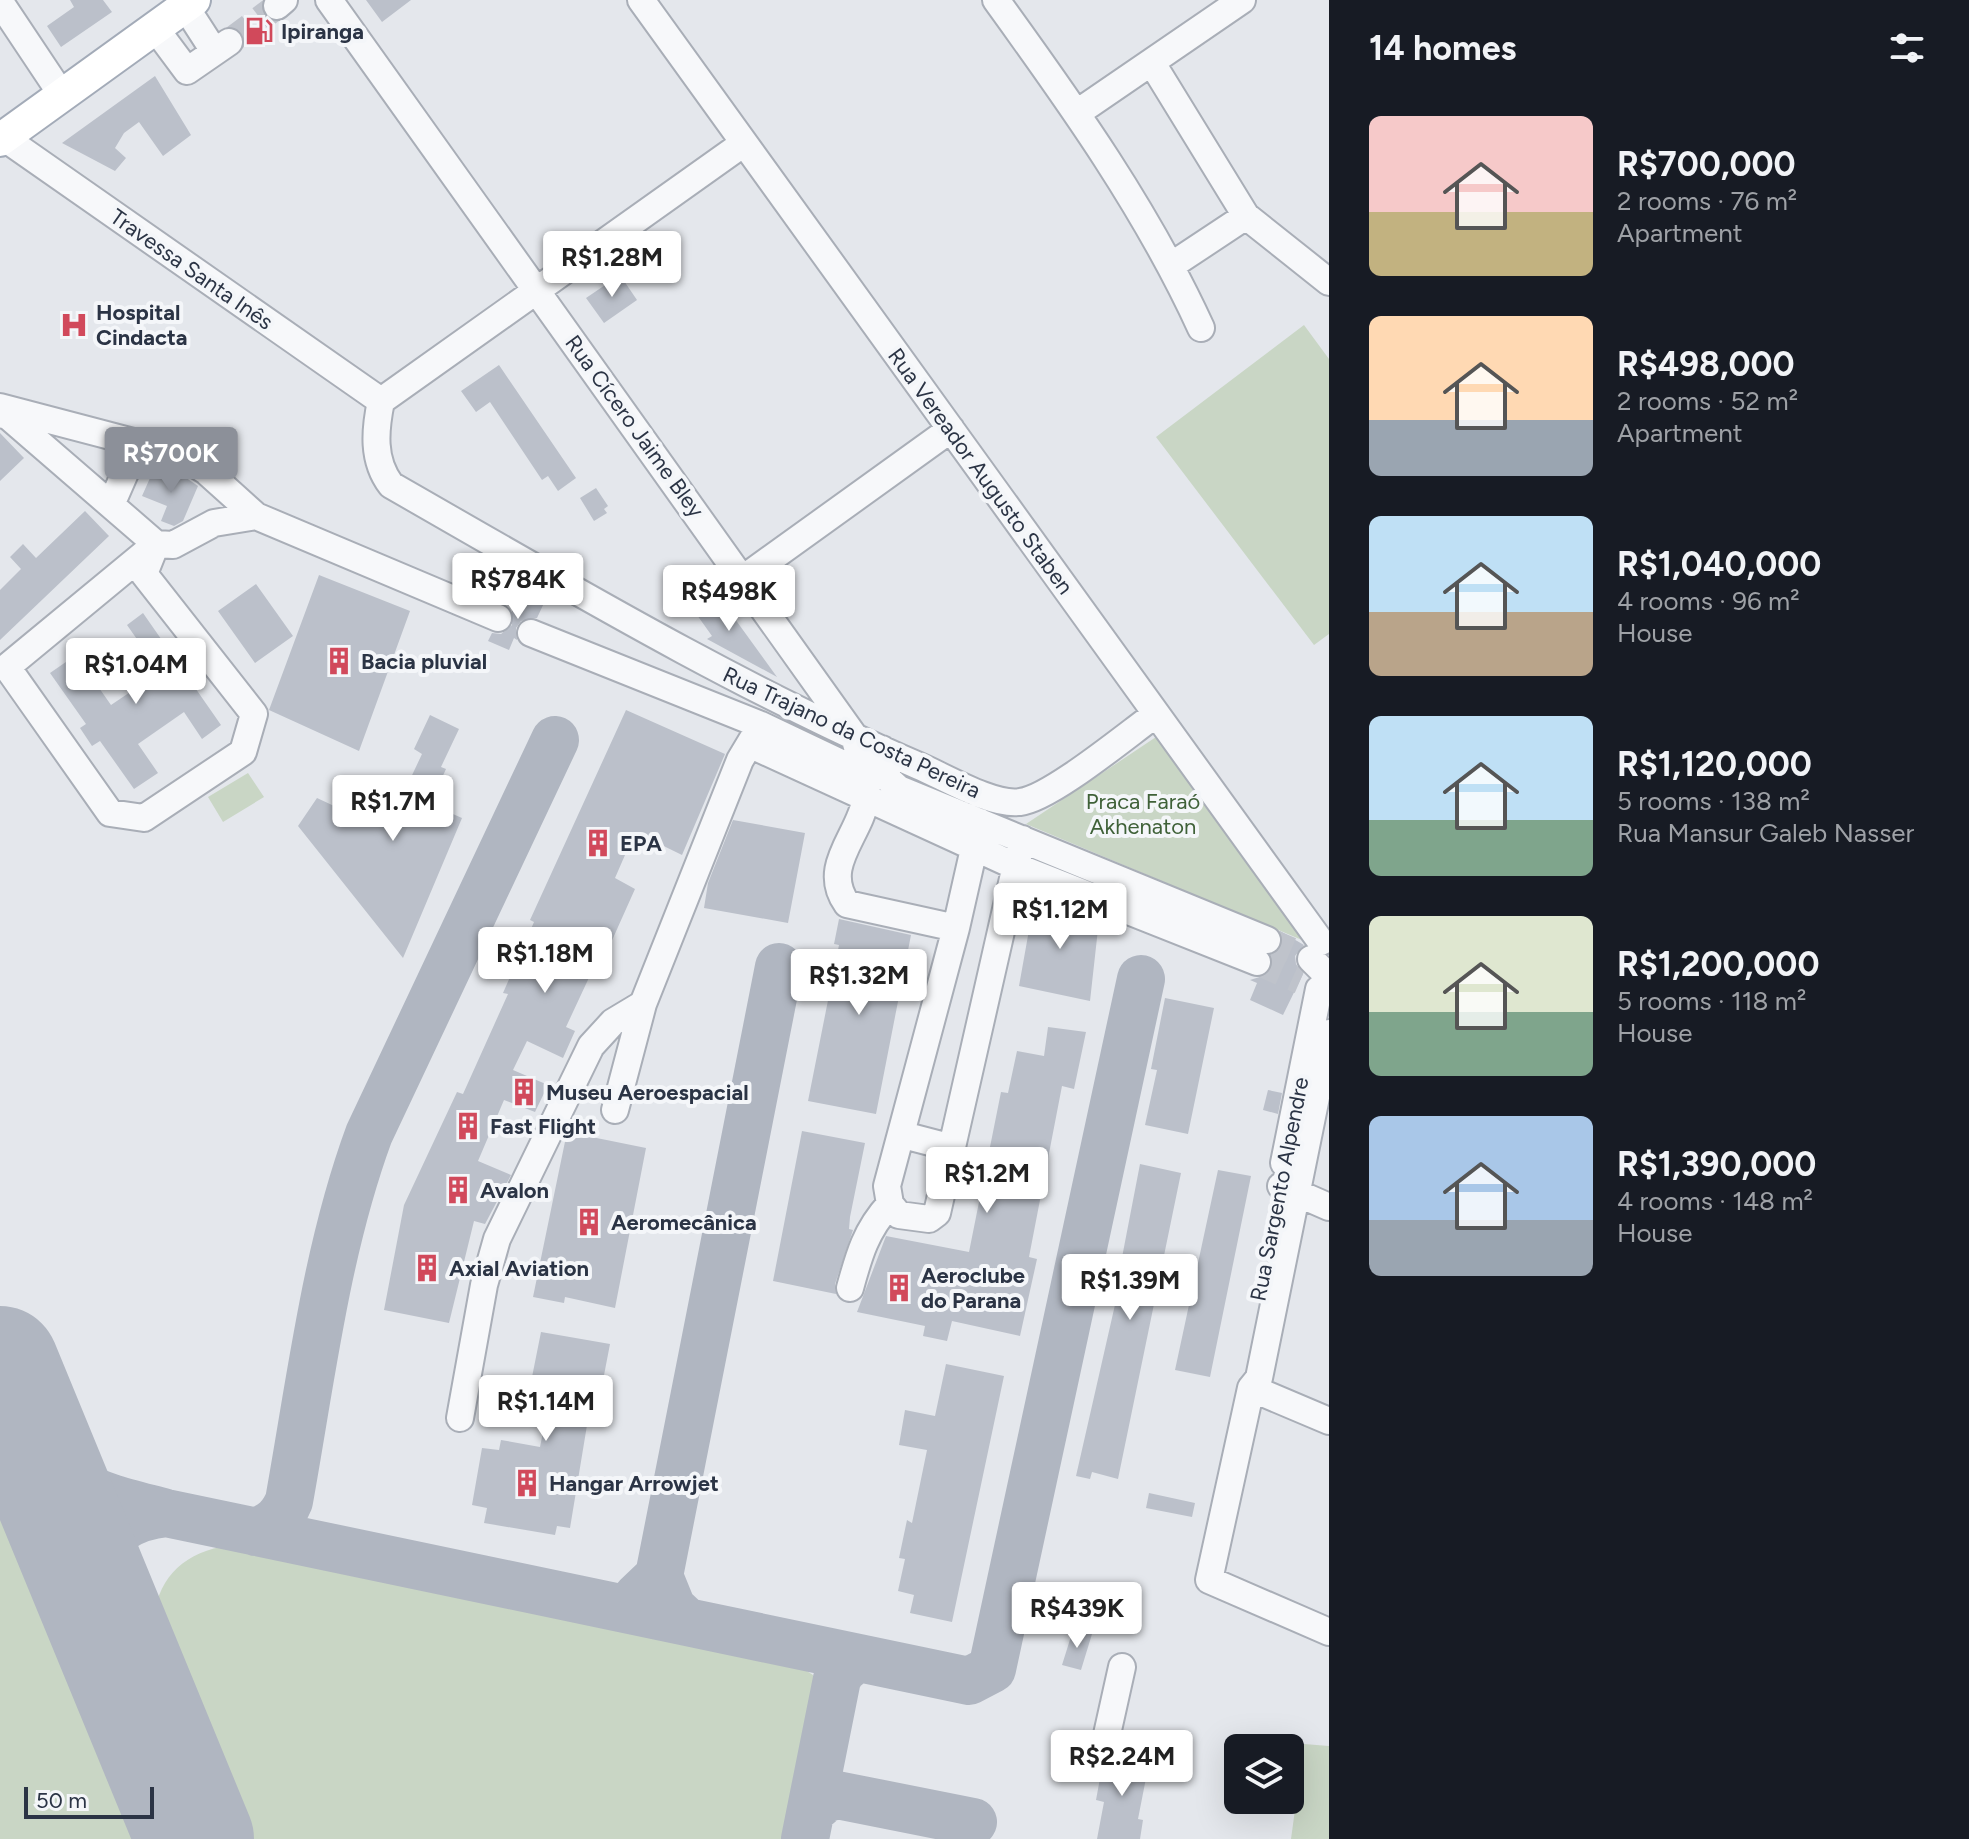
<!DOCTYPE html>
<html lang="en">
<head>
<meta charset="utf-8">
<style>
	body { margin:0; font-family:Figtree,sans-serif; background:#20242c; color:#f1f3f6; height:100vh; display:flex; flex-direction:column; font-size:30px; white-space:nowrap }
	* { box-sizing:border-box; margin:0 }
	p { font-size:26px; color:#9ea1a6 }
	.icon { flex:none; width:44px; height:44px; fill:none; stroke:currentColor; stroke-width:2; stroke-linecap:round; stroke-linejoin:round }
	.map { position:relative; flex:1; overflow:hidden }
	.side { display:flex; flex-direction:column; background:#171b24; width:640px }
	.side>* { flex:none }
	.buttons { position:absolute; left:1224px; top:1734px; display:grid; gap:16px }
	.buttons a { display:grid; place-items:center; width:80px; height:80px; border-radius:12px; background:#171b24; box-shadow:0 8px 32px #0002; font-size:40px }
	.scale { position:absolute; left:24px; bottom:20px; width:130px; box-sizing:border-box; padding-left:8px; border:4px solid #2b3445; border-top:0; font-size:22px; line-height:28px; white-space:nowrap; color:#2b3445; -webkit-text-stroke:6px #f4f6f9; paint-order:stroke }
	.price { position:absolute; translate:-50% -68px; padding:0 18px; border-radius:8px; background:#fff; color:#222; font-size:26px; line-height:52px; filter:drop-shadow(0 2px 4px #0008) }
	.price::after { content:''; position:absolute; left:50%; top:48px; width:24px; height:18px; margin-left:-12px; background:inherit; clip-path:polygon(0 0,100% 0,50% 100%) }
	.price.selected { background:#8c9099; color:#fff }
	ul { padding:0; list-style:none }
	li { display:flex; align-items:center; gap:24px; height:200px; padding:0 40px }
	li span { display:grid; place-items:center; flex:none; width:224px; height:160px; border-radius:12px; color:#555 }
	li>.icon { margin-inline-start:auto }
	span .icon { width:96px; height:96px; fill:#fffc; stroke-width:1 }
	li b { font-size:34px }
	h2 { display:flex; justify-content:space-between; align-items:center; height:96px; padding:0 40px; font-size:34px }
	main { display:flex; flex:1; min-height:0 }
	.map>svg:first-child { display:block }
	.green { fill:#c9d6c5 }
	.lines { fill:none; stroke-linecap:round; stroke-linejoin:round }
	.taxiway { stroke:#b0b6c1; stroke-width:48 }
	.runway { stroke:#b0b6c1; stroke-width:118 }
	.building { fill:#bbc0ca }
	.minor-tunnel { stroke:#bfc3cb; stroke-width:26; stroke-dasharray:26 13; stroke-linecap:butt }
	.minor-casing { stroke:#a9aeb7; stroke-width:30 }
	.major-casing { stroke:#a3abb8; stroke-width:36 }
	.minor { stroke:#f7f8fa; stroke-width:26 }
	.major { stroke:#fff; stroke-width:32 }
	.labels { text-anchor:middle; stroke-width:8; stroke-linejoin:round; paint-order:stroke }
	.poi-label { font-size:22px; font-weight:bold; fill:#2b3445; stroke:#f4f6f9; text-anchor:start }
	.street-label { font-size:22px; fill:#2b3445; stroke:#f4f6f9 }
	.park-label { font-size:22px; fill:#3f6138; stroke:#f4f6f9 }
</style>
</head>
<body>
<main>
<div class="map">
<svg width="1329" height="1839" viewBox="0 0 1329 1839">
	<rect width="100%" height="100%" fill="#e4e7ec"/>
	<!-- green -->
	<path class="green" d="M 1304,325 L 1329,359 L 1329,634 L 1314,645 L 1156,437 Z
		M 1156,737 L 1302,940 L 1026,824 Z
		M 248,773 L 264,797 L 223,822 L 208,797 Z
		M 0,1463 L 152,1839 L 0,1839 Z
		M 221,1547 L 799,1666 L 813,1675 L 818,1699 L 789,1839 L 242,1839 L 156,1637 C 148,1591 176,1555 221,1547 Z
		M 1304,1744 L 1329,1746 L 1329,1839 L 1291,1839 Z"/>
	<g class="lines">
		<!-- taxiway -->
		<path class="taxiway" d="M 26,1427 C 71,1492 92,1493 166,1513 L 687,1622
			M 256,1532 C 273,1525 282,1518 289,1501 C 311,1379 326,1251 369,1134 L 555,740
			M 659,1576 L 672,1608 L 687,1622 L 969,1681 L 992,1669 L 1141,979
			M 637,1597 L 659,1576 L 779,967
			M 99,1605 C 98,1594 95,1579 96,1567 C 101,1532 135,1516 166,1513
			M 811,1811 L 825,1799 L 837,1795 L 973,1822
			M 805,1839 L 837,1679 L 842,1670 L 857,1658"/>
		<!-- runway -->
		<path class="runway" d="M 0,1365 L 195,1839"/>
	</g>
	<!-- building -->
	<path class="building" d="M 70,0 L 103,0 L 112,12 L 61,47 L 47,26 L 74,7 Z
		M 366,0 L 411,0 L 382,22 Z
		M 155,76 L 191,135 L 163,156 L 139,122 L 124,133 L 115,148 L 126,158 L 115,171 L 62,143 Z
		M 620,275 L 637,300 L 604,323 L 586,298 Z
		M 499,365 L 576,478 L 558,491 L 548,476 L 542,480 L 490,402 L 476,412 L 461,391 Z
		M 0,433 L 24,458 L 0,481 Z
		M 154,469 L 180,480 L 182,475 L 198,486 L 183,521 L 174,526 L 161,521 L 167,506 L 142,496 Z
		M 596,488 L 608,506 L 604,509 L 607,513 L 594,521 L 580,498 Z
		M 85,511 L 109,536 L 0,640 L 0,590 L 21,569 L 10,557 L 23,544 L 36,558 Z
		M 319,575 L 410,611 L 359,751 L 269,710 Z
		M 256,584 L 293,636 L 255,663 L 218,611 Z
		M 522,594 L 544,603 L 537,618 L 521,621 L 516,628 L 517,640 L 514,638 L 509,650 L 488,641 L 492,633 L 501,634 L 512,625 L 512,611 Z
		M 711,595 L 731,622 L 735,619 L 777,677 L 707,639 L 712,636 L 692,608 Z
		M 143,613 L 221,725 L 202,739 L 184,712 L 138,744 L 158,773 L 134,789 L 100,741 L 92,746 L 80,728 L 86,724 L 50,673 L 76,655 L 111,705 L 160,672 L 127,625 Z
		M 626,710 L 725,754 L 682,855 L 635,832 L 615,878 L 635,889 L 605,956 L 600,954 L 566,1027 L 575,1031 L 563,1058 L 527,1041 L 513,1070 L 548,1085 L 535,1112 L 504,1100 L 478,1161 L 511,1175 L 485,1224 L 474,1221 L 449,1323 L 384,1310 L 404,1205 L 457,1092 L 463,1094 L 508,994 L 503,993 L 534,922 L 530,920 Z
		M 430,715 L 459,729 L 441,767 L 446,769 L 430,804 L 462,818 L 403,958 L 298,826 L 317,798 L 377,826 L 388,800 L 398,805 L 422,754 L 414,749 Z
		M 733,820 L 805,833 L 788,923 L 704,908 L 708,883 Z
		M 1044,896 L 1099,920 L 1090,1001 L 1019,986 L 1034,902 Z
		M 839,919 L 911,935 L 876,1114 L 808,1101 L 839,945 L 834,944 Z
		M 1280,931 L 1304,945 L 1295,956 L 1296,964 L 1303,974 L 1283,1015 L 1250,1000 L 1257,983 L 1250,980 L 1266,975 L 1272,969 L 1271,955 L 1282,945 Z
		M 1165,998 L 1214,1008 L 1188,1134 L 1145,1125 L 1157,1070 L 1151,1069 Z
		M 1048,1027 L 1086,1032 L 1074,1089 L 1062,1086 L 1029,1257 L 1037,1259 L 1020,1336 L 952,1321 L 947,1341 L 923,1336 L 925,1326 L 857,1312 L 886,1236 L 969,1252 L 1001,1092 L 1008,1093 L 1017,1051 L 1044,1056 Z
		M 1268,1090 L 1282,1093 L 1278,1114 L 1263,1110 Z
		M 802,1131 L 865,1143 L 850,1217 L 849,1229 L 853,1230 L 835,1284 L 836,1294 L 773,1281 Z
		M 567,1132 L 646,1148 L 615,1308 L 565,1297 L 564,1303 L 533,1297 Z
		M 1140,1164 L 1181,1173 L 1118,1479 L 1092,1472 L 1090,1479 L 1076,1476 L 1122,1274 L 1119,1273 Z
		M 1218,1170 L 1251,1176 L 1210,1377 L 1175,1370 Z
		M 541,1332 L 610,1344 L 600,1396 L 592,1395 L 570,1528 L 557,1526 L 555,1535 L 484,1523 L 487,1508 L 472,1505 L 482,1448 L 499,1450 L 501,1440 L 540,1447 L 552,1387 L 531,1382 Z
		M 946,1364 L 1004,1376 L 952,1622 L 910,1613 L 914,1595 L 898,1591 L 905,1559 L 899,1558 L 907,1520 L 912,1523 L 927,1450 L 899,1445 L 905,1410 L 935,1416 Z
		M 1149,1493 L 1195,1503 L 1192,1517 L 1146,1508 Z
		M 1073,1630 L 1092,1634 L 1081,1670 L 1062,1665 Z
		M 1120,1750 L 1140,1754 L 1138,1767 L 1148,1768 L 1138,1819 L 1143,1820 L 1140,1839 L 1097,1839 L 1104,1802 L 1096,1800 L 1101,1773 L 1111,1774 Z"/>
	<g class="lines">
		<!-- minor-tunnel -->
		<path class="minor-tunnel" d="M 229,42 L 277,6
			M 1267,940 L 1311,959
			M 1257,962 L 1300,981"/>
		<defs>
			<path id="minor" d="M 329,0 L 854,736 C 858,753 870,781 866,798 C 860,836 820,866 847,904 L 956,928
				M 641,0 L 1321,942
				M 996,0 C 1072,105 1147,210 1201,328
				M 0,2 L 62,95
				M 185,6 L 214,51
				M 277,6 L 284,0
				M 155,28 L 187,71 L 229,42
				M 1152,63 L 1246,216 L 1329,282
				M 1077,113 L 1242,0
				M 3,137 L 381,401
				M 1172,265 L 1246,216
				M 381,401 C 375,430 372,460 391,485 C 564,584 735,686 919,766 C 945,777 993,806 1020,802 C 1050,799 1128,734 1156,714
				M 381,401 L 744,143
				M 0,407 L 179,454 L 206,471 L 256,516 L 498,618
				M 0,414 L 8,416 L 156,544 L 173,545 L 214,523 L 256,516
				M 111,505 L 138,443
				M 156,544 L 144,574 L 254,714 L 243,752 L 144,818 L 110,813 L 7,667 Z
				M 744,578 L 951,429
				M 531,633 L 761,725 L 862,773
				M 751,745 L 1015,866 L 1257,962
				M 882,749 L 888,779 L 899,789 L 1267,940
				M 980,822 L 956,928 L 887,1186 L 890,1204 L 899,1215 L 929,1219 L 937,1213 L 1022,839
				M 1311,959 L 1329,977
				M 1329,1033 L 1259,1378 L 1251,1388 L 1209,1580 L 1329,1632
				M 615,1110 L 643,1004
				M 903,1135 L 949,1147
				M 1284,1163 L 1319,989
				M 1281,1186 L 1329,1207
				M 850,1288 C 859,1255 866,1230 890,1204
				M 1251,1388 L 1329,1421
				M 460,1418 L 484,1285 L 497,1239 L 591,1046 L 613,1022 L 643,1004 L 740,760 L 761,725
				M 1059,1615 L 1112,1613
				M 1102,1757 L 1122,1667"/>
			<path id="major" d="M 0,140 L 194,0"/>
		</defs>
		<!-- minor casing -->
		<use href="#minor" class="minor-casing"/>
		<!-- major casing -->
		<use href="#major" class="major-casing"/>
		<!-- minor -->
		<use href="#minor" class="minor"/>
		<!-- major -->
		<use href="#major" class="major"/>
	</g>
	<!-- icons -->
	<defs>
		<symbol id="fuel-bare" viewBox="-9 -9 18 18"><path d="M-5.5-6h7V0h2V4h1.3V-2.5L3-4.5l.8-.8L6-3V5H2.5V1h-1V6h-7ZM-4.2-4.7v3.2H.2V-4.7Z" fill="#d1495b" stroke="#f4f6f9" stroke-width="2.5" paint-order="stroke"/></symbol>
		<symbol id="hospital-bare" viewBox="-9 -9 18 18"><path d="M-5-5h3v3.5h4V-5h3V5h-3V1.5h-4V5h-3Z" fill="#d1495b" stroke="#f4f6f9" stroke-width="2.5" paint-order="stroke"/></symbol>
		<symbol id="building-bare" viewBox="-9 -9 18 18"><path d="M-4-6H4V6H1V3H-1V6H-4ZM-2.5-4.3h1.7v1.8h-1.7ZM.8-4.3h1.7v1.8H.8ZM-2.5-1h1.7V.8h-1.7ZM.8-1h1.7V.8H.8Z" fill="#d1495b" stroke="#f4f6f9" stroke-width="2.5" paint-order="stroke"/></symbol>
	</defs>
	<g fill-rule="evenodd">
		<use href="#fuel-bare" x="239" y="11" width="40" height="40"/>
		<use href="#hospital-bare" x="54" y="305" width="40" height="40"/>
		<use href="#building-bare" x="319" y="641" width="40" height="40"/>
		<use href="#building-bare" x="578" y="823" width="40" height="40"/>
		<use href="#building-bare" x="504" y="1072" width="40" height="40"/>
		<use href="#building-bare" x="448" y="1106" width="40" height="40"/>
		<use href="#building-bare" x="438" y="1170" width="40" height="40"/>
		<use href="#building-bare" x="569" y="1202" width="40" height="40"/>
		<use href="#building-bare" x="407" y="1248" width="40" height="40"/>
		<use href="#building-bare" x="879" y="1268" width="40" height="40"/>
		<use href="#building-bare" x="507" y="1463" width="40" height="40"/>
	</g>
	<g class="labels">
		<!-- poi labels -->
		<g class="poi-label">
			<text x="281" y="39">Ipiranga</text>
			<text x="96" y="320">Hospital<tspan x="96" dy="25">Cindacta</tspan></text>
			<text x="361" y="669">Bacia pluvial</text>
			<text x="620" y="851">EPA</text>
			<text x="546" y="1100">Museu Aeroespacial</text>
			<text x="490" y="1134">Fast Flight</text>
			<text x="480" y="1198">Avalon</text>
			<text x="611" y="1230">Aeromecânica</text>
			<text x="449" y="1276">Axial Aviation</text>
			<text x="921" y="1283">Aeroclube<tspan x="921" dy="25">do Parana</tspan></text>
			<text x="549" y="1491">Hangar Arrowjet</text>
		</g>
		<!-- street labels -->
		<g class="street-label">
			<text transform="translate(192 269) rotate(35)" y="8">Travessa Santa Inês</text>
			<text transform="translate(635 426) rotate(54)" y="8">Rua Cícero Jaime Bley</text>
			<text transform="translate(981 471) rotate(54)" y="8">Rua Vereador Augusto Staben</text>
			<text transform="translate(852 732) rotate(25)" y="8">Rua Trajano da Costa Pereira</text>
			<text transform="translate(1279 1189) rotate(-79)" y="8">Rua Sargento Alpendre</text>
		</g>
		<!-- park labels -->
		<g class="park-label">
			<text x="1143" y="809">Praca Faraó<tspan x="1143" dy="25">Akhenaton</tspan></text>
		</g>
	</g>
</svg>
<div class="buttons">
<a><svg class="icon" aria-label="layers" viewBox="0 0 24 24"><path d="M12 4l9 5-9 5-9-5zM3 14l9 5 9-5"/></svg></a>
</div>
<div class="scale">50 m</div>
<b class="price" style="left:612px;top:299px">R$1.28M</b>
<b class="price selected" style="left:171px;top:495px">R$700K</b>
<b class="price" style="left:518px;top:621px">R$784K</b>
<b class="price" style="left:729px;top:633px">R$498K</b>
<b class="price" style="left:136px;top:706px">R$1.04M</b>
<b class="price" style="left:393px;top:843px">R$1.7M</b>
<b class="price" style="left:1060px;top:951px">R$1.12M</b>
<b class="price" style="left:545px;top:995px">R$1.18M</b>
<b class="price" style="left:859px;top:1017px">R$1.32M</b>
<b class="price" style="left:987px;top:1215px">R$1.2M</b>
<b class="price" style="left:1130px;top:1322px">R$1.39M</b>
<b class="price" style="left:546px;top:1443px">R$1.14M</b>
<b class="price" style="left:1077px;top:1650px">R$439K</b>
<b class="price" style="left:1122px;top:1798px">R$2.24M</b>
</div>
<section class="side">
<h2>14 homes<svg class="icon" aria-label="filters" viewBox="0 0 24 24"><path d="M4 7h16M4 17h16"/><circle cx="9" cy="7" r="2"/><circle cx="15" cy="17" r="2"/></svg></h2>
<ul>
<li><span style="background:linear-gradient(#f6c9c9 60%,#c2b280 0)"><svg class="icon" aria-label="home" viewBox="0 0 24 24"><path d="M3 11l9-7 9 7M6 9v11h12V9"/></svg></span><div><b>R$700,000</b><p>2 rooms · 76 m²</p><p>Apartment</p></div></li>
<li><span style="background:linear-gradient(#ffd9b3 65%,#9aa5b1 0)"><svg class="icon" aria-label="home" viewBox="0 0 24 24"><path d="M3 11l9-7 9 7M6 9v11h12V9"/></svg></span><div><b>R$498,000</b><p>2 rooms · 52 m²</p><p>Apartment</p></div></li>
<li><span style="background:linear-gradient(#bfe0f5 60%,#b9a48a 0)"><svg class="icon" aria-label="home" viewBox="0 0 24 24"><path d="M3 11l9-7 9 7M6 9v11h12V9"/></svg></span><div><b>R$1,040,000</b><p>4 rooms · 96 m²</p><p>House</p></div></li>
<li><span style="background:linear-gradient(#bfe0f5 65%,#7fa58c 0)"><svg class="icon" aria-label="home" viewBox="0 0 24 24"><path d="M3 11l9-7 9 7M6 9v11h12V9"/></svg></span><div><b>R$1,120,000</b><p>5 rooms · 138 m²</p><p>Rua Mansur Galeb Nasser</p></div></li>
<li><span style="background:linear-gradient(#dfe7d0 60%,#7fa58c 0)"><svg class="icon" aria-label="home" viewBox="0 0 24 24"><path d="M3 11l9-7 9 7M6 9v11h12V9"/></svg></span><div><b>R$1,200,000</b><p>5 rooms · 118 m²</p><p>House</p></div></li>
<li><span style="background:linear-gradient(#a9c7e8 65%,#9aa5b1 0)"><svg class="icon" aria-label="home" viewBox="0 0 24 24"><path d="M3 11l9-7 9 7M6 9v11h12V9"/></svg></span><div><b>R$1,390,000</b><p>4 rooms · 148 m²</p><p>House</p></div></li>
</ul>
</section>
</main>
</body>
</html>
